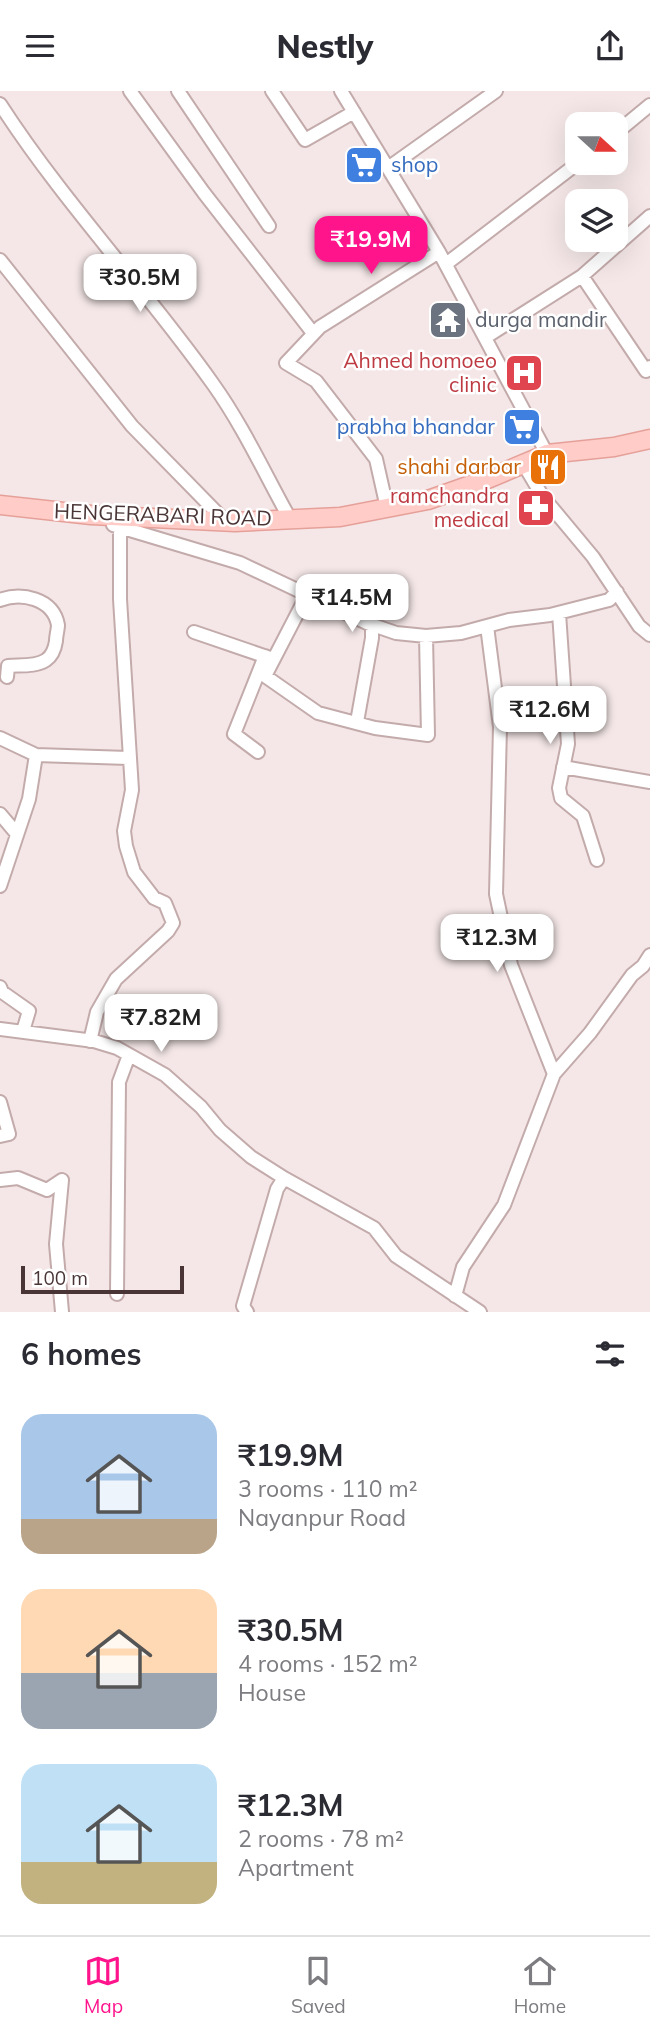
<!DOCTYPE html>
<html lang="en">
<head>
<meta charset="utf-8">
<style>
	body { margin:0; font-family:Mulish,sans-serif; background:#f7f7f7; color:#2b2b33; height:100vh; display:flex; flex-direction:column; font-size:26px; white-space:nowrap }
	* { box-sizing:border-box; margin:0 }
	p { font-size:23px; color:#7c7c81 }
	.icon { flex:none; width:38px; height:38px; fill:none; stroke:currentColor; stroke-width:2; stroke-linecap:round; stroke-linejoin:round }
	.map { position:relative; height:1221px; overflow:hidden }
	.panel { display:flex; flex-direction:column; background:#fff; flex:1 }
	.panel>* { flex:none }
	.needle { width:46px; rotate:111deg }
	.tools { position:absolute; left:565px; top:21px; display:grid; gap:14px }
	.tools a { display:grid; place-items:center; width:63px; height:63px; border-radius:14px; background:#fff; box-shadow:0 7px 28px #0002; font-size:35px }
	.scale { position:absolute; left:21px; bottom:18px; width:163px; box-sizing:border-box; padding-left:7px; border:4px solid #493536; border-top:0; font-size:19px; line-height:24px; white-space:nowrap; color:#493536; -webkit-text-stroke:5px #fff; paint-order:stroke }
	.price { position:absolute; translate:-50% -60px; padding:0 16px; border-radius:14px; background:#fff; color:#222; font-size:23px; line-height:46px; filter:drop-shadow(0 2px 4px #0008) }
	.price::after { content:''; position:absolute; left:50%; top:42px; width:21px; height:16px; margin-left:-10px; background:inherit; clip-path:polygon(0 0,100% 0,50% 100%) }
	.price.on { background:#ff148c; color:#fff }
	ul { padding:0; list-style:none }
	li { display:flex; align-items:center; gap:21px; height:175px; padding:0 21px }
	li span { display:grid; place-items:center; flex:none; width:196px; height:140px; border-radius:21px; color:#555 }
	li>.icon { margin-inline-start:auto }
	span .icon { width:84px; height:84px; fill:#fffc; stroke-width:1 }
	li b { font-size:30px }
	h2 { display:flex; justify-content:space-between; align-items:center; height:84px; padding:0 21px; font-size:30px }
	header { display:flex; justify-content:space-between; align-items:center; height:91px; padding:0 21px; background:#fff; font-size:32px; font-weight:800 }
	.tabs { display:flex; justify-content:space-around; align-items:center; height:98px; border-top:2px solid #e1e1e2; background:#fff; font-size:19px; color:#7c7c81 }
	.tabs a { display:grid; justify-items:center; gap:4px }
	.tabs .on { color:#ff148c }
	.map>svg:first-child { display:block }
	.lines { fill:none; stroke-linecap:round; stroke-linejoin:round }
	.minor-casing { stroke:#c4abab; stroke-width:16 }
	.secondary-casing { stroke:#e6a09a; stroke-width:21 }
	.minor { stroke:#fff; stroke-width:12 }
	.secondary { stroke:#ffccc7; stroke-width:18 }
	.labels { text-anchor:middle; stroke-width:5; stroke-linejoin:round; paint-order:stroke }
	.shop-label { font-size:21px; fill:#366cbe; stroke:#fff; text-anchor:start }
	.worship-label { font-size:21px; fill:#5b616d; stroke:#fff; text-anchor:start }
	.health-label { font-size:21px; fill:#be3a42; stroke:#fff; text-anchor:end }
	.food-label { font-size:21px; fill:#c56008; stroke:#fff; text-anchor:end }
	.street-label { font-size:21px; fill:#493536; stroke:#fff }
</style>
</head>
<body>
<header><svg class="icon" aria-label="menu" viewBox="0 0 24 24"><path d="M4 6h16M4 12h16M4 18h16"/></svg>Nestly<svg class="icon" aria-label="share" viewBox="0 0 24 24"><path d="M12 15V3M7 8l5-5 5 5M5 13v7h14v-7"/></svg></header>
<div class="map">
<svg width="650" height="1221" viewBox="0 0 650 1221">
	<rect width="100%" height="100%" fill="#f5e7e7"/>
	<g class="lines">
		<defs>
			<path id="minor" d="M 130,0 L 204,102 L 313,242
				M 178,0 L 269,135
				M 272,0 L 305,49 L 354,21
				M 341,0 L 439,161 L 547,363
				M 0,13 C 64,112 145,197 213,293 C 243,335 265,383 290,428
				M 616,42 L 650,14
				M 388,77 L 496,0
				M 0,169 L 132,335 L 225,430
				M 446,173 L 578,72
				M 582,185 L 650,125
				M 486,246 L 582,185 L 646,280 L 650,276
				M 524,374 L 543,406 L 593,466 L 639,535 L 650,544
				M 387,417 L 376,368 L 316,290 L 286,272 L 320,236 L 439,161
				M 113,434 L 240,472 L 367,532 L 396,542 L 426,545 L 461,542 L 509,529 L 550,524 L 609,509 L 617,501
				M 308,502 L 265,585 L 318,622 L 375,637 L 428,644 L 426,545
				M 0,509 C 21,501 53,507 58,534 C 58,538 56,545 56,550 C 55,557 52,565 46,569 C 36,576 20,574 8,575 L 7,586
				M 559,522 L 568,653 L 559,697 L 561,707 L 583,725 L 597,769
				M 194,541 L 270,567
				M 357,631 L 372,547 L 372,534
				M 0,647 L 36,664 L 29,708 L 0,795
				M 258,661 L 234,643 L 265,565
				M 36,664 L 128,667
				M 563,676 L 650,691
				M 0,723 L 17,743
				M 0,896 L 2,901 L 29,920 L 23,940
				M 0,938 L 94,950 L 117,957 L 165,984 L 201,1016 L 220,1039 L 251,1066 L 284,1087
				M 90,950 L 97,921 L 116,888 L 168,840 L 173,832 L 165,812 L 154,807 L 134,781 L 126,755 L 124,740 L 132,699 L 120,508 L 120,436
				M 554,983 L 590,942 L 632,884 L 643,875 L 650,864
				M 0,1011 L 9,1043 L 0,1045
				M 0,1089 L 18,1087 L 47,1099 L 62,1089 L 56,1153 L 62,1221
				M 117,1203 L 119,991 L 129,964
				M 455,1205 L 463,1176 L 504,1114 L 554,983 L 511,874 L 496,803 L 500,636 L 487,535
				M 247,1221 L 243,1215 L 277,1098 L 284,1087 L 374,1137 L 396,1165 L 480,1221"/>
			<path id="secondary" d="M 0,414 L 91,424 L 235,431 L 340,426 L 428,409 L 485,389 L 547,363 L 614,356 L 650,348"/>
		</defs>
		<!-- minor casing -->
		<use href="#minor" class="minor-casing"/>
		<!-- secondary casing -->
		<use href="#secondary" class="secondary-casing"/>
		<!-- minor -->
		<use href="#minor" class="minor"/>
		<!-- secondary -->
		<use href="#secondary" class="secondary"/>
	</g>
	<!-- icons -->
	<defs>
		<symbol id="supermarket-square" viewBox="-11 -11 22 22"><rect x="-9" y="-9" width="18" height="18" rx="4" fill="#3f7fe0" stroke="#fff"/><path d="M-6-5.5h2.5l.6 2H6L4.5 2H-2.5L-4.4-4H-6ZM-1.5 3.2a1.3 1.3 0 1 0 .1 0ZM3 3.2a1.3 1.3 0 1 0 .1 0Z" fill="#fff"/></symbol>
		<symbol id="temple-square" viewBox="-11 -11 22 22"><rect x="-9" y="-9" width="18" height="18" rx="4" fill="#6b7280" stroke="#fff"/><path d="M0-6L5-2H3V0L6.5 2.5H4V6H1.5V3h-3V6H-4V2.5H-6.5L-3 0V-2H-5Z" fill="#fff"/></symbol>
		<symbol id="hospital-square" viewBox="-11 -11 22 22"><rect x="-9" y="-9" width="18" height="18" rx="4" fill="#e0444e" stroke="#fff"/><path d="M-5-5h3v3.5h4V-5h3V5h-3V1.5h-4V5h-3Z" fill="#fff"/></symbol>
		<symbol id="restaurant-square" viewBox="-11 -11 22 22"><rect x="-9" y="-9" width="18" height="18" rx="4" fill="#e8710a" stroke="#fff"/><path d="M-5-6h1v4h1v-4h1v4h1v-4h1v5L-1.5 .5V6h-2V.5L-5-1ZM5-6V6H3V1.5H1.5Q1.5-4 5-6Z" fill="#fff"/></symbol>
		<symbol id="pharmacy-square" viewBox="-11 -11 22 22"><rect x="-9" y="-9" width="18" height="18" rx="4" fill="#e0444e" stroke="#fff"/><path d="M-2-6h4v4h4v4h-4v4h-4v-4h-4v-4h4Z" fill="#fff"/></symbol>
	</defs>
	<g fill-rule="evenodd">
		<use href="#supermarket-square" x="342" y="52" width="44" height="44"/>
		<use href="#temple-square" x="426" y="207" width="44" height="44"/>
		<use href="#hospital-square" x="502" y="260" width="44" height="44"/>
		<use href="#supermarket-square" x="500" y="314" width="44" height="44"/>
		<use href="#restaurant-square" x="526" y="354" width="44" height="44"/>
		<use href="#pharmacy-square" x="514" y="395" width="44" height="44"/>
	</g>
	<g class="labels">
		<!-- shop labels -->
		<g class="shop-label">
			<text x="391" y="81">shop</text>
			<text x="495" y="343" text-anchor="end">prabha bhandar</text>
		</g>
		<!-- worship labels -->
		<g class="worship-label">
			<text x="475" y="236">durga mandir</text>
		</g>
		<!-- health labels -->
		<g class="health-label">
			<text x="497" y="277">Ahmed homoeo<tspan x="497" dy="24">clinic</tspan></text>
			<text x="509" y="412">ramchandra<tspan x="509" dy="24">medical</tspan></text>
		</g>
		<!-- food labels -->
		<g class="food-label">
			<text x="521" y="383">shahi darbar</text>
		</g>
		<!-- street labels -->
		<g class="street-label">
			<text transform="translate(163 424) rotate(2)" y="7">HENGERABARI ROAD</text>
		</g>
	</g>
</svg>
<div class="tools">
<a><svg class="needle" viewBox="-14 -14 28 28"><path d="M0-13l5 13h-10z" fill="#e53935"/><path d="M0 13l5-13h-10z" fill="#7c7c81"/></svg></a>
<a><svg class="icon" aria-label="layers" viewBox="0 0 24 24"><path d="M12 4l9 5-9 5-9-5zM3 14l9 5 9-5"/></svg></a>
</div>
<div class="scale">100 m</div>
<b class="price on" style="left:371px;top:185px">₹19.9M</b>
<b class="price" style="left:140px;top:223px">₹30.5M</b>
<b class="price" style="left:352px;top:543px">₹14.5M</b>
<b class="price" style="left:550px;top:655px">₹12.6M</b>
<b class="price" style="left:497px;top:883px">₹12.3M</b>
<b class="price" style="left:161px;top:963px">₹7.82M</b>
</div>
<section class="panel">
<h2>6 homes<svg class="icon" aria-label="filters" viewBox="0 0 24 24"><path d="M4 7h16M4 17h16"/><circle cx="9" cy="7" r="2"/><circle cx="15" cy="17" r="2"/></svg></h2>
<ul>
<li><span style="background:linear-gradient(#a9c7e8 75%,#b9a48a 0)"><svg class="icon" aria-label="home" viewBox="0 0 24 24"><path d="M3 11l9-7 9 7M6 9v11h12V9"/></svg></span><div><b>₹19.9M</b><p>3 rooms · 110 m²</p><p>Nayanpur Road</p></div></li>
<li><span style="background:linear-gradient(#ffd9b3 60%,#9aa5b1 0)"><svg class="icon" aria-label="home" viewBox="0 0 24 24"><path d="M3 11l9-7 9 7M6 9v11h12V9"/></svg></span><div><b>₹30.5M</b><p>4 rooms · 152 m²</p><p>House</p></div></li>
<li><span style="background:linear-gradient(#bfe0f5 70%,#c2b280 0)"><svg class="icon" aria-label="home" viewBox="0 0 24 24"><path d="M3 11l9-7 9 7M6 9v11h12V9"/></svg></span><div><b>₹12.3M</b><p>2 rooms · 78 m²</p><p>Apartment</p></div></li>
</ul>
</section>
<nav class="tabs">
<a class="on"><svg class="icon" aria-label="map" viewBox="0 0 24 24"><path d="M3 6l6-2 6 2 6-2v14l-6 2-6-2-6 2zM9 4v14M15 6v14"/></svg>Map</a>
<a><svg class="icon" aria-label="saved" viewBox="0 0 24 24"><path d="M7 4h10v16l-5-4-5 4z"/></svg>Saved</a>
<a><svg class="icon" aria-label="home" viewBox="0 0 24 24"><path d="M3 11l9-7 9 7M6 9v11h12V9"/></svg>Home</a>
</nav>
</body>
</html>
